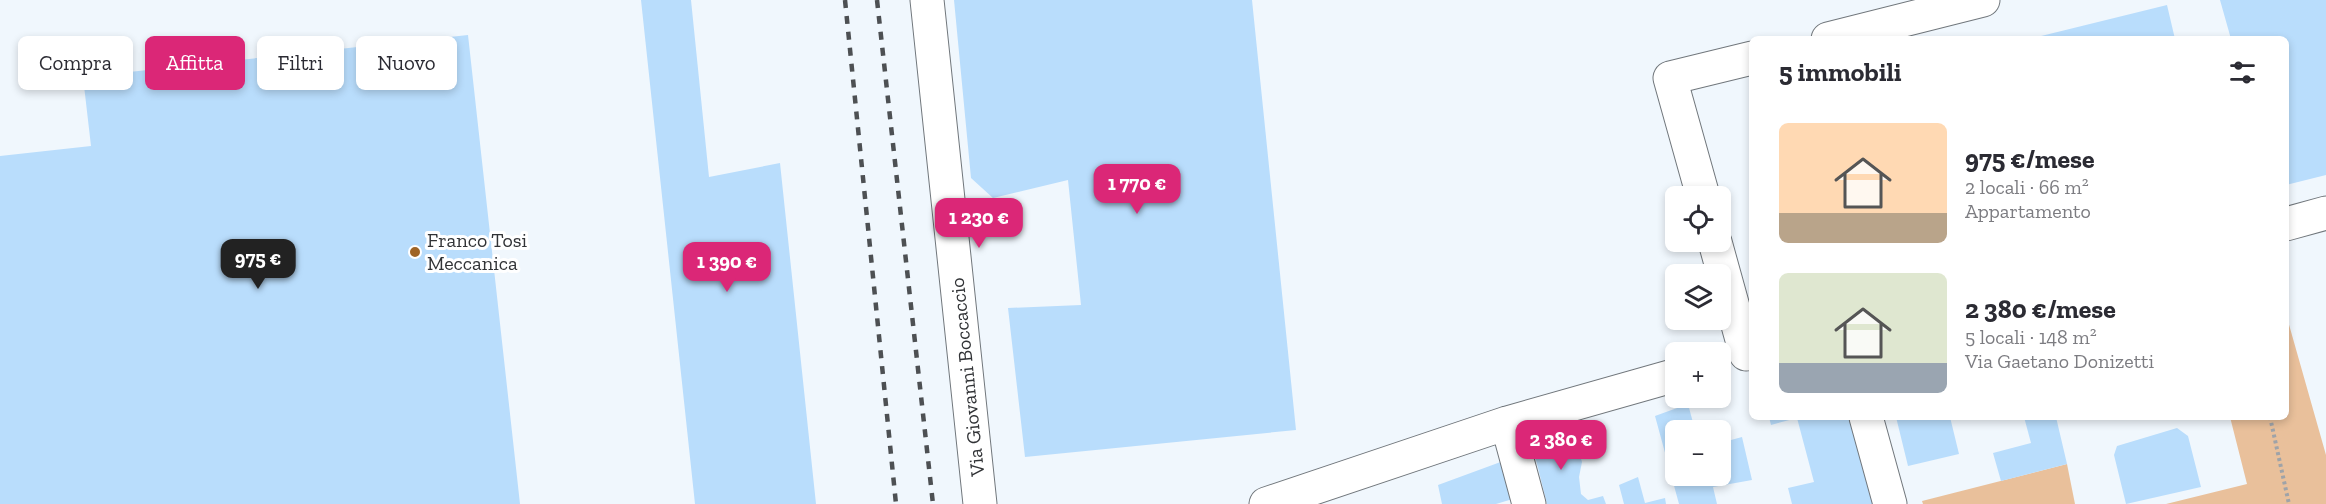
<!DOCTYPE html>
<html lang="it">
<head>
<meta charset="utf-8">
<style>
	body { margin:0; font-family:"Zilla Slab",serif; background:#f7f7f7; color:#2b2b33; height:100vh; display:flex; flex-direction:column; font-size:22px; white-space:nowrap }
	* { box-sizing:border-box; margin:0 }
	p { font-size:20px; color:#7c7c81 }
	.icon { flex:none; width:33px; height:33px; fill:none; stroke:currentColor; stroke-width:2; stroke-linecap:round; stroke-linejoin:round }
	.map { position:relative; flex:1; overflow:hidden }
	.drawer { position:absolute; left:1749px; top:36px; width:540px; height:384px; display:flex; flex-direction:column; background:#fff; border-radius:9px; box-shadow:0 3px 9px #0003 }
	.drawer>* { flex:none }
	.guide { position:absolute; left:18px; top:36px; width:570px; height:54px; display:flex; gap:12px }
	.buttons { position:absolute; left:1665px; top:186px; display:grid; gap:12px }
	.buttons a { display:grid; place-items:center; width:66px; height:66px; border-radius:9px; background:#fff; box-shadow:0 3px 9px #0003; font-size:30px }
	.price { position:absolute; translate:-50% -51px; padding:0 14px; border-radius:12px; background:#db2777; color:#fff; font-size:20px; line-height:39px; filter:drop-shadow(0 2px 3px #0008) }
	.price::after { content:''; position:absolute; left:50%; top:36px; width:18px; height:14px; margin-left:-9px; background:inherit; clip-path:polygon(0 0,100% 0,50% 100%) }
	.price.active { background:#222; color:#fff }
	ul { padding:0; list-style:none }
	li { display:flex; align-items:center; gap:18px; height:150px; padding:0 30px }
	li span { display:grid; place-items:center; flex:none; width:168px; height:120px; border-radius:9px; color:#555 }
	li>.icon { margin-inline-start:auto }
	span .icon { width:72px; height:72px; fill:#fffc; stroke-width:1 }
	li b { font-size:26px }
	h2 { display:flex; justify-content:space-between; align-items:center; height:72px; padding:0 30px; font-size:26px }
	.tag { padding:0 21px; border-radius:9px; background:#fff; box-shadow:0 3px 9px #0003; font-size:21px; line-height:54px }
	.tag.active { background:#db2777; color:#fff }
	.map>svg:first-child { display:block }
	.green { fill:#e9c09b }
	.building { fill:#b9ddfc }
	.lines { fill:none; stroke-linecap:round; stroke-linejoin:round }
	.minor-casing { stroke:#71777c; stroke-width:35 }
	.path { stroke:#9fa3a8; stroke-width:4; stroke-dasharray:3 3; stroke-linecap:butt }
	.minor { stroke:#fff; stroke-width:33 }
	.rail { stroke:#4d5053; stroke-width:4.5; stroke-dasharray:8 8; stroke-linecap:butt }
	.poi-dot { fill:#9f6425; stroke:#fff; stroke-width:2 }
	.labels { text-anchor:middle; stroke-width:6; stroke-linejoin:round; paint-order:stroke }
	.poi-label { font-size:20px; fill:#313336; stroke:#fff; text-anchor:start }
	.street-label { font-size:20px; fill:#313336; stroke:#fff }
</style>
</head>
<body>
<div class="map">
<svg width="2326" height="504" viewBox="0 0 2326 504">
	<rect width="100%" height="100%" fill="#f0f7fd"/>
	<!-- green -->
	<path class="green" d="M 2286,314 L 2326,455 L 2326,504 L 2166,504 L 2247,484 L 2230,417 L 2286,417 Z
		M 2067,464 L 2075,504 L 1923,504 L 1922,501 Z"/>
	<!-- building -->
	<path class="building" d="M 641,0 L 691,0 L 709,177 L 780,163 L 816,504 L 695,504 Z
		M 954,0 L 1252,0 L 1296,430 L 1025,457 L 1008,308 L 1081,305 L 1068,180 L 993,198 L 971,178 Z
		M 2220,0 L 2326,0 L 2326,175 L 2286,185 L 2286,39 L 2231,39 Z
		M 2167,5 L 2175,39 L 2034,39 L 2033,38 Z
		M 468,35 L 520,504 L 0,504 L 0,156 L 91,146 L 83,77 Z
		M 1688,404 L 1695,430 L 1676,430 L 1676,476 L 1720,476 L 1720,443 L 1742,437 L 1752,480 L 1713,487 L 1717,504 L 1679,504 L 1655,416 Z
		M 1769,417 L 1851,417 L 1875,504 L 1792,504 L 1788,488 L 1814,482 L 1797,418 L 1771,425 Z
		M 1896,417 L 1950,417 L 1959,454 L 1908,466 Z
		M 2024,417 L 2056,417 L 2067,464 L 2001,481 L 1993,453 L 2031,443 Z
		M 2177,428 L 2188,436 L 2201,487 L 2126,504 L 2114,455 L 2117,446 Z
		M 1573,432 L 1582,462 L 1579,477 L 1581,494 L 1588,500 L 1603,496 L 1606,504 L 1547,504 L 1532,444 Z
		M 1506,460 L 1516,498 L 1496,504 L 1442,504 L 1438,485 Z
		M 1638,477 L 1645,503 L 1665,498 L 1666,504 L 1624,504 L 1619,485 Z"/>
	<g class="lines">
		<defs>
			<path id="minor" d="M 927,0 L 980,504
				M 1828,39 L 1983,0
				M 1703,196 L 1670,78 L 1752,58
				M 2286,224 L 2326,213
				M 1715,242 L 1746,354
				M 1866,417 L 1890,504
				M 1507,423 L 1529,504
				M 1266,504 L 1507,423 L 1676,375"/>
		</defs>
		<!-- minor casing -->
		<use href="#minor" class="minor-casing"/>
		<!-- path -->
		<path class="path" d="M 2270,417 L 2289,504"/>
		<!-- minor -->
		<use href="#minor" class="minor"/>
		<!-- rail -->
		<path class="rail" d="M 845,0 L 896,504
			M 877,0 L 933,504"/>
	</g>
	<!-- markers -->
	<circle class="poi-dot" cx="415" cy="252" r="6"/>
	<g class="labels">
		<!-- poi labels -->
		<g class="poi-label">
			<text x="427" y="247">Franco Tosi<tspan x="427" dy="23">Meccanica</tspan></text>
		</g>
		<!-- street labels -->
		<g class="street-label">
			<text transform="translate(967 377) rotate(-96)" y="7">Via Giovanni Boccaccio</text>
		</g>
	</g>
</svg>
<div class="buttons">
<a><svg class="icon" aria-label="locate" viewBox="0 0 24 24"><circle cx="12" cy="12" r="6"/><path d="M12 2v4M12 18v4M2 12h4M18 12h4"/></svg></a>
<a><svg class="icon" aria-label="layers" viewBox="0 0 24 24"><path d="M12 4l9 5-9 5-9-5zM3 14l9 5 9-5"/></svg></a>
<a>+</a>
<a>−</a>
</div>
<b class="price" style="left:1137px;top:215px">1 770 €</b>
<b class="price" style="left:979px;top:249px">1 230 €</b>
<b class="price active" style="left:258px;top:290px">975 €</b>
<b class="price" style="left:727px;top:293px">1 390 €</b>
<b class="price" style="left:1561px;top:471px">2 380 €</b>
<div class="guide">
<a class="tag">Compra</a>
<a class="tag active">Affitta</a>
<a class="tag">Filtri</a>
<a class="tag">Nuovo</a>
</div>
<section class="drawer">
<h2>5 immobili<svg class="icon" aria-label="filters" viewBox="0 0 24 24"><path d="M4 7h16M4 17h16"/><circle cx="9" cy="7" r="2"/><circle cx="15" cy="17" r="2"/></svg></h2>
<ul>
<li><span style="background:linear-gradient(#ffd9b3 75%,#b9a48a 0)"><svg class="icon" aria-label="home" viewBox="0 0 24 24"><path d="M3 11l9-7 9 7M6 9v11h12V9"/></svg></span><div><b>975 €/mese</b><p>2 locali · 66 m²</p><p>Appartamento</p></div></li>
<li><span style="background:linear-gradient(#dfe7d0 75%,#9aa5b1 0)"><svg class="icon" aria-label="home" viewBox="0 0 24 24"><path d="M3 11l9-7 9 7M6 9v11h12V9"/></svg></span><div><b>2 380 €/mese</b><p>5 locali · 148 m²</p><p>Via Gaetano Donizetti</p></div></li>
</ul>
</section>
</div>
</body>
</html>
